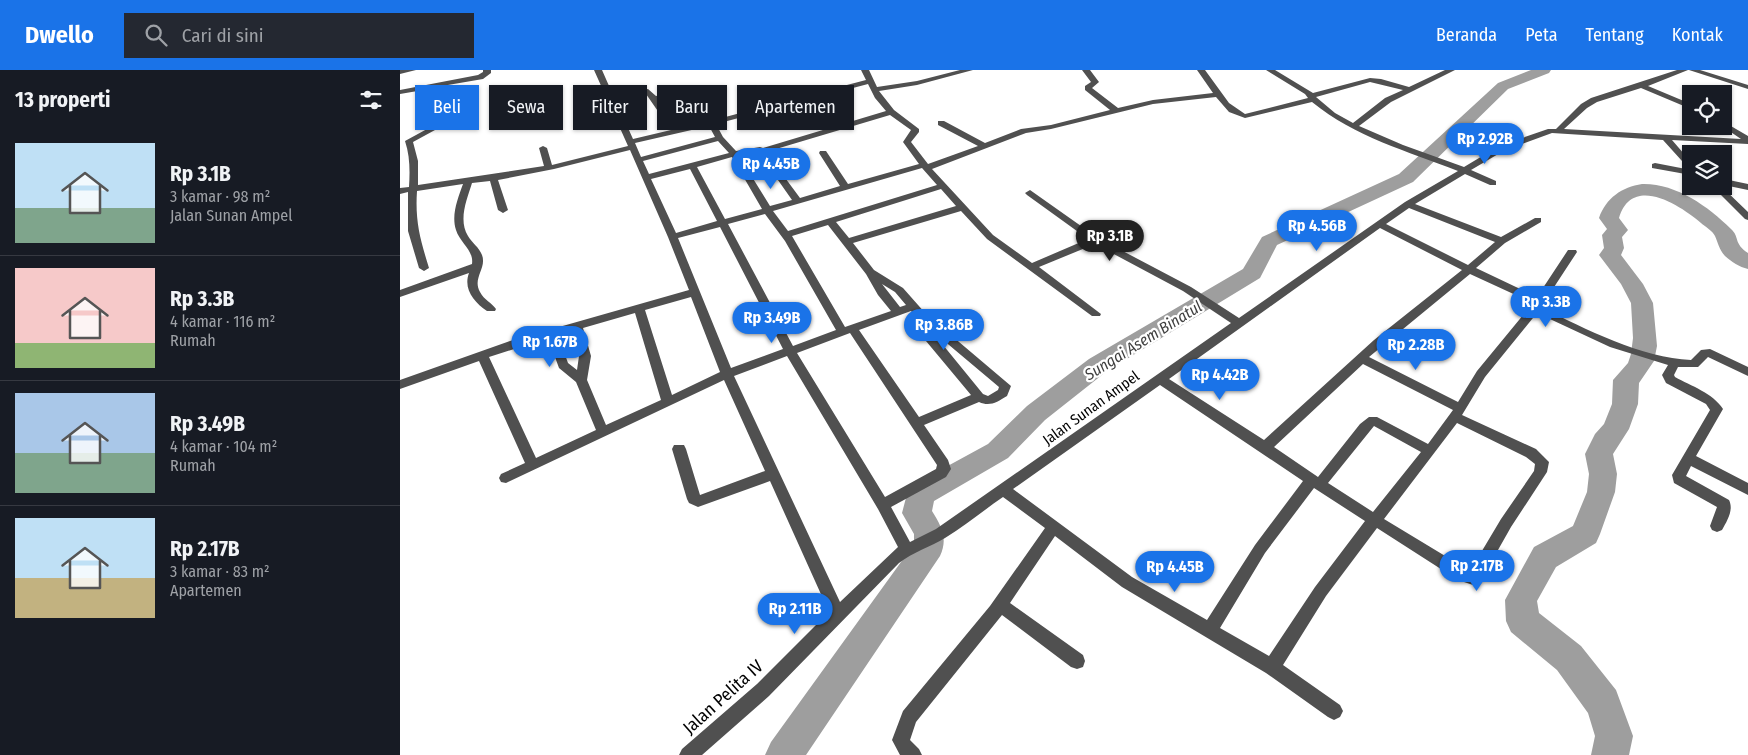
<!DOCTYPE html>
<html lang="id">
<head>
<meta charset="utf-8">
<style>
	body { margin:0; font-family:"Fira Sans Condensed",sans-serif; background:#242831; color:#f1f3f6; height:100vh; display:flex; flex-direction:column; font-size:19px; white-space:nowrap }
	* { box-sizing:border-box; margin:0 }
	p { font-size:16px; color:#9ea1a6 }
	.icon { flex:none; width:28px; height:28px; fill:none; stroke:currentColor; stroke-width:2; stroke-linecap:round; stroke-linejoin:round }
	.map { position:relative; flex:1; overflow:hidden }
	.panel { display:flex; flex-direction:column; background:#171b24; width:400px }
	.panel>* { flex:none }
	.top-card { position:absolute; left:15px; top:15px; width:475px; height:45px; display:flex; gap:10px }
	.buttons { position:absolute; left:1282px; top:15px; display:grid; gap:10px }
	.buttons a { display:grid; place-items:center; width:50px; height:50px; border-radius:0px; background:#171b24; box-shadow:0 1px 4px #0004; font-size:25px }
	.price { position:absolute; translate:-50% -42px; padding:0 11px; border-radius:18px; background:#1a73e8; color:#fff; font-size:16px; line-height:32px; filter:drop-shadow(0 1px 2px #0008) }
	.price::after { content:''; position:absolute; left:50%; top:30px; width:15px; height:11px; margin-left:-8px; background:inherit; clip-path:polygon(0 0,100% 0,50% 100%) }
	.price.on { background:#222; color:#fff }
	ul { padding:0; list-style:none }
	li { display:flex; align-items:center; gap:15px; height:125px; padding:0 15px }
	li+li { border-top:1px solid #363941 }
	li span { display:grid; place-items:center; flex:none; width:140px; height:100px; border-radius:0px; color:#555 }
	li>.icon { margin-inline-start:auto }
	span .icon { width:60px; height:60px; fill:#fffc; stroke-width:1 }
	li b { font-size:21px }
	h2 { display:flex; justify-content:space-between; align-items:center; height:60px; padding:0 15px; font-size:21px }
	.chip { padding:0 18px; border-radius:0px; background:#171b24; box-shadow:0 1px 4px #0004; font-size:18px; line-height:45px }
	.chip.on { background:#1a73e8; color:#fff }
	header { display:flex; align-items:center; gap:30px; box-sizing:border-box; height:70px; padding:0 25px; background:#1a73e8; color:#fff }
	header strong { font-size:24px }
	nav { display:flex; gap:28px; margin-inline-start:auto; font-size:18px }
	.search { width:350px; height:45px; background:#242831; display:flex; align-items:center; gap:12px; box-sizing:border-box; padding:0 18px; border-radius:0px; color:#9ea1a6; font-size:19px }
	main { display:flex; flex:1; min-height:0 }
	.map>svg:first-child { display:block }
	.lines { fill:none; stroke-linecap:round; stroke-linejoin:round }
	.river { fill:#9e9e9e; fill-rule:evenodd }
	.minor { fill:#505050; fill-rule:evenodd }
	.labels { text-anchor:middle; stroke-width:4.5; stroke-linejoin:round; paint-order:stroke }
	.street-label { font-size:15px; fill:#000; stroke:#fff }
	.water-label { font-size:16px; font-style:italic; fill:#3f3f3f; stroke:#fff }
	.near-street-label { font-size:18px; fill:#000; stroke:#fff }
</style>
</head>
<body>
<header>
<strong>Dwello</strong>
<div class="search"><svg class="icon" aria-label="search" viewBox="0 0 24 24"><circle cx="10" cy="10" r="6"/><path d="M15 15l6 6"/></svg>Cari di sini</div>
<nav><a>Beranda</a><a>Peta</a><a>Tentang</a><a>Kontak</a></nav>
</header>
<main>
<section class="panel">
<h2>13 properti<svg class="icon" aria-label="filters" viewBox="0 0 24 24"><path d="M4 7h16M4 17h16"/><circle cx="9" cy="7" r="2"/><circle cx="15" cy="17" r="2"/></svg></h2>
<ul>
<li><span style="background:linear-gradient(#bfe0f5 65%,#7fa58c 0)"><svg class="icon" aria-label="home" viewBox="0 0 24 24"><path d="M3 11l9-7 9 7M6 9v11h12V9"/></svg></span><div><b>Rp 3.1B</b><p>3 kamar · 98 m²</p><p>Jalan Sunan Ampel</p></div></li>
<li><span style="background:linear-gradient(#f6c9c9 75%,#8fb573 0)"><svg class="icon" aria-label="home" viewBox="0 0 24 24"><path d="M3 11l9-7 9 7M6 9v11h12V9"/></svg></span><div><b>Rp 3.3B</b><p>4 kamar · 116 m²</p><p>Rumah</p></div></li>
<li><span style="background:linear-gradient(#a9c7e8 60%,#7fa58c 0)"><svg class="icon" aria-label="home" viewBox="0 0 24 24"><path d="M3 11l9-7 9 7M6 9v11h12V9"/></svg></span><div><b>Rp 3.49B</b><p>4 kamar · 104 m²</p><p>Rumah</p></div></li>
<li><span style="background:linear-gradient(#bfe0f5 60%,#c2b280 0)"><svg class="icon" aria-label="home" viewBox="0 0 24 24"><path d="M3 11l9-7 9 7M6 9v11h12V9"/></svg></span><div><b>Rp 2.17B</b><p>3 kamar · 83 m²</p><p>Apartemen</p></div></li>
</ul>
</section>
<div class="map">
<svg width="1348" height="685" viewBox="0 0 1348 685">
	<rect width="100%" height="100%" fill="#fff"/>
	<g class="lines">
		<!-- river -->
		<path class="river" d="M 1131,0 L 1151,0 L 1149,3 L 1108,19 L 1013,112 L 877,175 L 860,208 L 707,301 L 645,350 L 608,388 L 534,431 L 532,441 C 542,457 548,469 540,486 L 406,685 L 365,685 L 371,672 L 514,474 L 514,464 L 502,443 L 507,424 L 511,416 L 588,374 L 627,336 L 689,289 L 843,199 L 862,167 L 999,104 L 1098,13 Z
			M 1242,114 C 1275,113 1308,136 1331,159 C 1340,167 1333,173 1348,183 L 1348,199 C 1339,197 1332,192 1325,186 C 1319,179 1318,173 1315,166 C 1313,161 1304,156 1301,153 C 1280,135 1232,104 1219,148 L 1228,160 L 1222,167 L 1224,178 L 1221,185 L 1243,214 L 1253,233 L 1257,276 L 1254,291 L 1239,313 L 1238,334 L 1229,359 L 1213,384 L 1217,404 L 1215,422 L 1200,464 L 1196,473 L 1156,497 L 1137,531 L 1139,543 L 1181,576 L 1216,620 L 1233,666 L 1229,685 L 1191,685 L 1195,666 L 1188,643 L 1157,600 L 1111,562 L 1106,551 L 1105,530 L 1134,477 L 1173,456 L 1187,422 L 1189,404 L 1185,384 L 1195,364 L 1204,354 L 1212,334 L 1213,310 L 1228,293 L 1231,284 L 1233,268 L 1231,233 L 1221,214 L 1199,185 L 1204,178 L 1202,165 L 1207,159 L 1199,148 C 1206,128 1222,117 1242,114 Z"/>
		<!-- minor -->
		<path class="minor" d="M 0,0 L 16,0 L 0,4 Z
			M 83,0 L 91,0 L 91,3 L 83,9 L 42,16 L 35,60 L 13,72 L 18,91 L 18,115 L 144,96 L 139,78 L 143,76 L 147,78 L 152,95 L 228,76 L 194,0 L 202,0 L 213,25 L 248,19 L 256,26 L 284,20 L 298,21 L 314,50 L 466,10 L 461,0 L 469,0 L 477,17 L 517,11 L 560,0 L 573,0 L 517,15 L 479,21 L 494,40 L 519,59 L 519,62 L 511,72 L 528,94 L 578,76 L 538,55 L 538,51 L 544,51 L 585,73 L 621,59 L 651,55 L 710,40 L 685,20 L 685,16 L 691,12 L 682,0 L 690,0 L 699,12 L 692,18 L 718,38 L 753,30 L 813,23 L 797,0 L 805,0 L 829,33 L 845,44 L 908,28 L 905,24 L 866,0 L 875,0 L 913,23 L 970,8 L 981,9 L 1009,17 L 1045,0 L 1055,0 L 991,32 L 959,56 L 1003,75 L 1064,97 L 1099,76 L 1148,59 L 1156,59 L 1181,34 L 1191,28 L 1277,0 L 1288,0 L 1248,16 L 1291,34 L 1291,39 L 1241,18 L 1197,32 L 1187,38 L 1164,59 L 1341,69 L 1322,56 L 1324,56 L 1324,52 L 1348,66 L 1348,74 L 1272,70 L 1291,92 L 1291,105 L 1252,98 L 1252,94 L 1255,93 L 1286,99 L 1282,91 L 1263,70 L 1152,63 L 1105,80 L 1071,100 L 1096,111 L 1096,115 L 1090,115 L 1065,104 L 1015,134 L 1101,167 L 1135,148 L 1141,148 L 1141,152 L 1105,173 L 1076,198 L 1137,227 L 1168,180 L 1176,180 L 1177,182 L 1141,237 C 1185,259 1242,288 1291,290 L 1301,280 L 1310,279 L 1348,297 L 1348,306 L 1308,287 L 1298,297 L 1278,297 L 1274,305 L 1275,307 C 1291,316 1313,323 1323,339 L 1296,386 L 1348,413 L 1348,425 L 1291,396 L 1286,406 L 1329,430 C 1334,440 1327,451 1322,460 L 1317,462 L 1312,460 L 1310,456 L 1317,437 L 1274,413 L 1272,405 L 1310,340 L 1306,334 L 1266,313 L 1262,305 L 1268,295 L 1210,277 L 1137,243 L 1085,307 L 1062,345 L 1136,379 L 1149,392 L 1147,402 L 1111,457 L 1081,510 L 1073,515 L 1058,510 L 977,458 L 926,526 L 883,595 L 940,635 L 943,641 L 940,647 L 934,650 L 928,647 L 866,603 L 722,517 L 655,466 L 610,533 L 683,585 L 685,591 L 683,597 L 677,599 L 671,597 L 602,545 L 516,652 L 510,670 L 519,679 L 522,685 L 500,685 L 492,670 L 503,641 L 590,536 L 645,458 L 603,427 C 584,440 565,456 545,468 C 530,477 513,482 499,493 L 369,626 L 302,685 L 279,685 L 282,679 L 357,614 L 429,542 L 370,411 L 298,437 L 289,433 L 287,429 L 272,379 L 274,375 L 284,375 L 286,379 L 300,425 L 365,401 L 324,310 L 106,413 L 101,412 L 99,408 L 101,404 L 125,393 L 79,291 L 0,319 L 0,310 L 110,271 L 289,220 L 268,167 L 230,80 L 154,99 L 98,110 L 108,140 L 103,143 L 98,140 L 90,111 L 72,113 C 67,129 58,150 68,166 C 72,173 79,177 82,185 C 87,198 72,208 80,222 C 84,230 92,233 96,239 L 95,241 L 87,241 C 74,232 63,219 69,203 L 0,227 L 0,220 L 72,194 C 74,180 60,173 56,160 C 51,145 58,128 63,114 L 17,121 C 15,151 20,169 29,198 L 24,201 L 19,198 L 8,161 L 8,122 L 0,124 L 0,118 L 9,117 C 10,101 10,86 5,71 L 27,59 L 35,18 L 0,24 L 0,20 L 78,5 L 83,2 ZM 970,12 L 1003,20 L 985,28 L 953,53 L 935,43 L 916,27 ZM 468,14 L 475,28 L 486,41 L 363,78 L 360,77 L 336,81 L 323,67 L 316,54 ZM 246,24 L 271,60 L 233,69 L 215,29 ZM 284,24 L 292,25 L 307,52 L 278,58 L 258,30 ZM 816,27 L 829,42 L 845,48 L 912,32 C 955,67 1007,81 1058,101 L 1005,132 L 839,248 L 791,217 L 698,168 L 630,120 L 625,123 L 627,125 L 688,169 L 632,193 L 593,165 L 532,99 L 626,63 L 651,59 L 753,34 ZM 490,45 L 511,60 L 503,72 L 519,94 L 448,114 L 426,81 L 420,81 L 419,83 L 440,116 L 400,128 L 366,82 ZM 309,56 L 315,67 L 241,87 L 235,73 ZM 318,71 L 329,83 L 249,104 L 243,91 ZM 358,82 L 359,83 L 392,130 L 370,136 L 339,86 ZM 332,87 L 362,139 L 325,149 L 297,97 ZM 522,98 L 537,115 L 388,161 L 373,141 ZM 290,99 L 317,151 L 276,163 L 251,109 ZM 541,119 L 556,136 L 449,168 L 436,152 ZM 1009,138 L 1095,172 L 1068,195 L 986,154 ZM 561,141 L 587,169 L 692,246 L 700,246 L 701,244 L 639,197 L 695,174 L 783,221 L 831,253 L 536,459 L 510,472 L 491,437 L 546,407 L 551,399 L 548,390 L 524,355 L 579,332 C 590,337 597,332 607,326 L 611,316 L 526,244 L 503,218 L 474,200 L 453,173 ZM 365,144 L 385,171 L 436,260 L 393,276 L 328,154 ZM 428,155 L 466,204 L 478,225 L 491,241 L 445,257 L 392,166 ZM 320,157 L 383,279 L 331,298 L 278,168 ZM 980,158 L 1062,200 L 974,270 L 864,370 L 769,309 ZM 1070,204 L 1133,233 L 1077,301 L 1058,332 L 969,287 ZM 482,214 L 495,222 L 506,235 L 500,237 ZM 291,227 L 320,302 L 272,325 L 245,240 ZM 511,241 L 517,247 L 521,265 L 571,325 L 519,347 L 459,260 ZM 235,243 L 261,330 L 206,355 L 187,310 L 191,286 L 183,258 ZM 530,259 L 599,317 L 598,320 L 588,326 L 583,324 ZM 173,261 L 179,286 L 177,300 L 168,293 L 158,265 ZM 450,263 L 537,395 L 536,399 L 485,427 L 397,283 ZM 148,268 L 159,298 L 176,312 L 196,360 L 136,388 L 89,287 ZM 387,286 L 478,439 L 498,477 L 440,532 L 334,306 ZM 963,294 L 1053,340 L 1028,374 L 977,347 L 969,347 L 960,354 L 918,407 L 874,377 ZM 760,315 L 903,411 L 855,475 L 807,550 L 732,507 L 613,419 ZM 1057,353 L 1126,387 L 1135,394 L 1134,401 L 1101,449 L 1070,501 L 984,449 ZM 974,356 L 1021,382 L 973,442 L 928,413 ZM 914,418 L 965,451 L 915,517 L 869,586 L 820,558 L 865,483 Z
			M 1289,0 L 1300,0 L 1348,15 L 1348,19 Z
			M 1324,109 L 1348,114 L 1348,120 L 1324,115 Z
			M 1312,116 L 1321,116 L 1348,142 L 1348,150 L 1345,149 Z"/>
	</g>
	<g class="labels">
		<!-- street labels -->
		<g class="street-label">
			<text transform="translate(691 338) rotate(-36)" y="5">Jalan Sunan Ampel</text>
		</g>
		<!-- water labels -->
		<g class="water-label">
			<text transform="translate(743 270) rotate(-32)" y="6">Sungai Asem Binatul</text>
		</g>
		<!-- near-street labels -->
		<g class="near-street-label">
			<text transform="translate(323 627) rotate(-42)" y="6">Jalan Pelita IV</text>
		</g>
	</g>
</svg>
<div class="buttons">
<a><svg class="icon" aria-label="locate" viewBox="0 0 24 24"><circle cx="12" cy="12" r="6"/><path d="M12 2v4M12 18v4M2 12h4M18 12h4"/></svg></a>
<a><svg class="icon" aria-label="layers" viewBox="0 0 24 24"><path d="M12 4l9 5-9 5-9-5zM3 14l9 5 9-5"/></svg></a>
</div>
<b class="price" style="left:1085px;top:95px">Rp 2.92B</b>
<b class="price" style="left:371px;top:120px">Rp 4.45B</b>
<b class="price" style="left:917px;top:182px">Rp 4.56B</b>
<b class="price on" style="left:710px;top:192px">Rp 3.1B</b>
<b class="price" style="left:1146px;top:258px">Rp 3.3B</b>
<b class="price" style="left:372px;top:274px">Rp 3.49B</b>
<b class="price" style="left:544px;top:281px">Rp 3.86B</b>
<b class="price" style="left:150px;top:298px">Rp 1.67B</b>
<b class="price" style="left:1016px;top:301px">Rp 2.28B</b>
<b class="price" style="left:820px;top:331px">Rp 4.42B</b>
<b class="price" style="left:1077px;top:522px">Rp 2.17B</b>
<b class="price" style="left:775px;top:523px">Rp 4.45B</b>
<b class="price" style="left:395px;top:565px">Rp 2.11B</b>
<div class="top-card">
<a class="chip on">Beli</a>
<a class="chip">Sewa</a>
<a class="chip">Filter</a>
<a class="chip">Baru</a>
<a class="chip">Apartemen</a>
</div>
</div>
</main>
</body>
</html>
